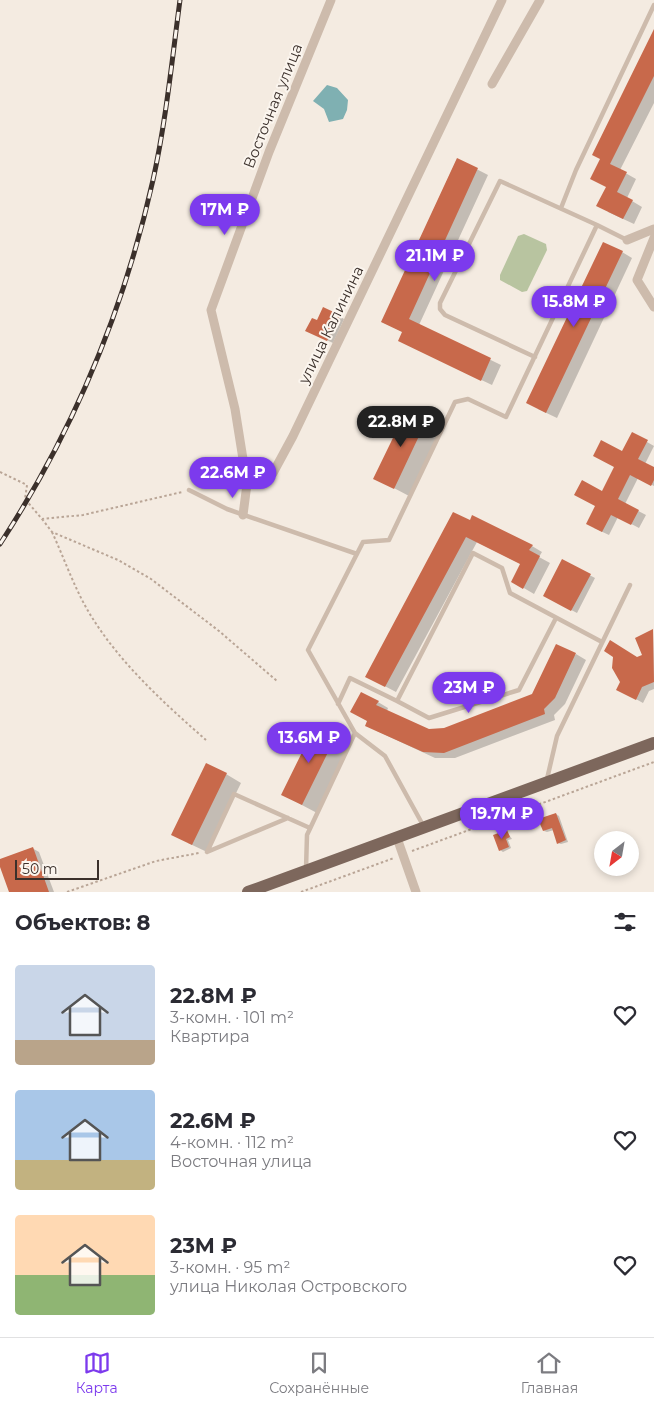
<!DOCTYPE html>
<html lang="ru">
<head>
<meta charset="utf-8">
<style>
	body { margin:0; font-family:Montserrat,sans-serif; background:#f7f7f7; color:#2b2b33; height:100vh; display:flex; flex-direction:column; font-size:19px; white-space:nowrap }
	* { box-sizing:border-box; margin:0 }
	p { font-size:16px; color:#7c7c81 }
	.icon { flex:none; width:28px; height:28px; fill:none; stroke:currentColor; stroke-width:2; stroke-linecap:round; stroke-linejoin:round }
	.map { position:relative; height:892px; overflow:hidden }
	.side { display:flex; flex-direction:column; background:#fff; flex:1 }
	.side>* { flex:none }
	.needle { width:32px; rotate:211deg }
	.fabs { position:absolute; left:594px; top:831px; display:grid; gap:10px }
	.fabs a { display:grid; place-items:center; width:45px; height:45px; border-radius:50%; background:#fff; box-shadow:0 2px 8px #0003; font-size:25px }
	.scale { position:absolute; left:15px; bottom:12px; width:84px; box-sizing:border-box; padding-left:5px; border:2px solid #3b302b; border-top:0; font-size:14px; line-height:18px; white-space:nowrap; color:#3b302b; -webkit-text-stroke:4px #fbf5ee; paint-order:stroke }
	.price { position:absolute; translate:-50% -42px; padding:0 11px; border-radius:18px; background:#7c3aed; color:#fff; font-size:16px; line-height:32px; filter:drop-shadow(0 1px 2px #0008) }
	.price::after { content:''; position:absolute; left:50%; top:30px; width:15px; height:11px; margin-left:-8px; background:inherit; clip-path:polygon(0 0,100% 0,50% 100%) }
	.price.current { background:#222; color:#fff }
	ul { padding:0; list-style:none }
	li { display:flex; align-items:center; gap:15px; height:125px; padding:0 15px }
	li span { display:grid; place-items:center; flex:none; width:140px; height:100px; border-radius:5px; color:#555 }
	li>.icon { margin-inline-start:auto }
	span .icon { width:60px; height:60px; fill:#fffc; stroke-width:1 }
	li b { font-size:21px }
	h2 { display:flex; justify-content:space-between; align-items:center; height:60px; padding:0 15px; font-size:21px }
	.dock { display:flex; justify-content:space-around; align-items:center; height:70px; border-top:1px solid #e1e1e2; background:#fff; font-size:14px; color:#7c7c81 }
	.dock a { display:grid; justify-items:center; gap:2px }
	.dock .current { color:#7c3aed }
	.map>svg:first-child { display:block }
	.green { fill:#b8c4a0 }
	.water { fill:#7fb0b2 }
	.shadow { fill:#0003 }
	.building { fill:#c8694b }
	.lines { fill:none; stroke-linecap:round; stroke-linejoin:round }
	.path { stroke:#b9a596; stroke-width:2; stroke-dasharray:2.5 2.5; stroke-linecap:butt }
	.service { stroke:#cdbbac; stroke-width:4.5 }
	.minor { stroke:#cdbbac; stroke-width:9 }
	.primary { stroke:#7d675c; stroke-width:12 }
	.rail-casing { stroke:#3b302b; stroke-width:5 }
	.rail { stroke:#fbf5ee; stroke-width:3; stroke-dasharray:9; stroke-linecap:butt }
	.labels { text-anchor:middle; stroke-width:4; stroke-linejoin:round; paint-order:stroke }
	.street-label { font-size:15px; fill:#3b302b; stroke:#fbf5ee }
</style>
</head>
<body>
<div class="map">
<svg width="654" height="892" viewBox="0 0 654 892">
	<rect width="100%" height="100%" fill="#f4ebe1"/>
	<!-- green -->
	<path class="green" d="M 524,234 L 546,244 L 547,250 L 527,291 L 522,292 L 500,280 L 500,275 L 518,236 Z"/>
	<!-- water -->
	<path class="water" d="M 327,85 L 337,88 L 348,100 L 347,110 L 343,119 L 329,122 L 324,109 L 313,101 Z"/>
	<!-- shadow -->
	<path class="shadow" d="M 654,32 L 654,103 L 620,170 L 636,179 L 627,198 L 642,207 L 634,224 L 608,212 L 607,187 L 602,184 Z
		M 457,159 L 488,175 L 419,325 L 501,365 L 492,385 L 410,346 L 403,332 L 382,322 Z
		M 622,252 L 632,258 L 557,418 L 538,409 Z
		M 339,316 L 344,319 L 333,343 L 312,333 L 317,322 Z
		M 408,409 L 442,427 L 409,496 L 375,478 Z
		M 647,442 L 654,446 L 645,464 L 654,469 L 654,486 L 638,478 L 625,504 L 646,515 L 639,528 L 618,517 L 609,535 L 594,528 L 603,493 L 623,453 Z
		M 470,521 L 532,546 L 542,552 L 539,557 L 550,563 L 534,594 L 512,581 L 521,564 L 477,542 L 396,692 L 377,682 Z
		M 563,561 L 595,578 L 577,613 L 545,596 Z
		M 653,631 L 654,689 L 649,691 L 643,703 L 625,693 L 637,658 L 644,655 Z
		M 576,654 L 586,660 L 565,704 L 554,715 L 555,720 L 455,758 L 435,758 L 377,731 L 368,721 L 352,712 L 378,702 L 388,708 L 387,711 L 428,730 L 445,730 L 533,695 Z
		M 336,735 L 351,743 L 317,813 L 283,795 Z
		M 226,774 L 241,783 L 207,852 L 188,843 Z
		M 556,814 L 559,816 L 568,842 L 561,844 L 558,843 L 554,830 L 547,832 L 544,831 Z
		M 507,832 L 512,839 L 508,840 L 511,848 L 503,852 L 500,850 Z
		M 32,848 L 39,852 L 54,892 L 11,892 L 0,860 Z"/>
	<!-- building -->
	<path class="building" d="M 654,29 L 654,76 L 610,164 L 627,172 L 617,192 L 633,200 L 623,219 L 596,206 L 606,187 L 590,179 L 600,159 L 592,155 Z
		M 457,158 L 478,168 L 409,319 L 491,358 L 481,381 L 398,341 L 402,332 L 381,322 Z
		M 603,242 L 623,251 L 546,413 L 526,403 Z
		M 323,307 L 340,315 L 327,341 L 305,331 L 312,318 L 317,320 Z
		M 408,407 L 428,417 L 394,489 L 373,479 Z
		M 632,432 L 648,440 L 638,459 L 654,467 L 654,480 L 651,486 L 630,475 L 618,499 L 639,510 L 631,525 L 611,515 L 602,532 L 586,524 L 595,506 L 574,495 L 582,480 L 602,491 L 614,467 L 593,456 L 601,440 L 622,451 Z
		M 453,512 L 470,520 L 472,515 L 533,545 L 529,550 L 540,556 L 523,589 L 511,582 L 520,564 L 466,537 L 385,687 L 365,677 Z
		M 562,559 L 591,574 L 571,611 L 543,596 Z
		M 653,629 L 654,682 L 642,687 L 636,700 L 616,690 L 620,682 L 612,668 L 613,657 L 604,651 L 610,640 L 637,657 L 642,655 L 635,638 Z
		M 556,644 L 576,653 L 555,698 L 544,709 L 545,714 L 444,753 L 423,752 L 365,726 L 367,721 L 350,712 L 361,692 L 379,701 L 376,705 L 429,729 L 444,728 L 532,694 Z
		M 316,724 L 337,734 L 302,805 L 281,795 Z
		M 206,763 L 227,773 L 192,845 L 171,835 Z
		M 556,813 L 566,840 L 557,844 L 552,828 L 543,831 L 538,819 Z
		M 507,830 L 510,837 L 506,839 L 509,847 L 499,851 L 493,835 Z
		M 33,847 L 49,892 L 9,892 L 0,867 L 0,859 Z"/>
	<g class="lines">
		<!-- path -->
		<path class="path" d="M 0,472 L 27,485 L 25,499 L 42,519 L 83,515 L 182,492
			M 42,519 L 52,532 L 118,560 L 151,579 L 219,631 L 277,681
			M 52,532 C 65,560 76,593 93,619 C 122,665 165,704 206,740
			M 412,851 L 654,762
			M 67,892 L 156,861 L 199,853
			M 301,892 L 394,858"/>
		<!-- service -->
		<path class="service" d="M 561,208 L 576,170 L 654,5
			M 535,357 L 445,315 L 440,309 L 440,303 L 500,181 L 597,225
			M 189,490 L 227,509 L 357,554
			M 397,701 L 429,718 L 519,690 L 556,618
			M 338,704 L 350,678 L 397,701 L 473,553 L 502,568 L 510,593 L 602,642
			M 355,733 L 385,756 L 424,827
			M 547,779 L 557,736 L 630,585
			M 207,852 L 234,794 L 310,828
			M 207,852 L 288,818
			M 306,869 L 307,835 L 355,733 L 308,650 L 363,542 L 389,540 L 455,402 L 468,399 L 506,417 L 597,225 L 627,240"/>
		<!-- minor -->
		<path class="minor" d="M 492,84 L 540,0
			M 654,238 L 637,280 L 654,307
			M 627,240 L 654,229
			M 247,484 L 273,473 L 293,436 L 502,0
			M 243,515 L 247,484 L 235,409 L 211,310 L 269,152 L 331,0
			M 397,838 L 416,892"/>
		<!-- primary -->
		<path class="primary" d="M 248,892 L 654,743"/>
		<defs>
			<path id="rail" d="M 0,544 C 73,432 124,310 153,180 C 166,121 172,60 180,0"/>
		</defs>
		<!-- rail casing -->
		<use href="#rail" class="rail-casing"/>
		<!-- rail -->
		<use href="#rail" class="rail"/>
	</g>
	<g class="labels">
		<!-- street labels -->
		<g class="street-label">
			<text transform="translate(273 106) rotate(-68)" y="5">Восточная улица</text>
			<text transform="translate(331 325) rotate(-64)" y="5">улица Калинина</text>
		</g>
	</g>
</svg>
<div class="fabs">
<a><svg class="needle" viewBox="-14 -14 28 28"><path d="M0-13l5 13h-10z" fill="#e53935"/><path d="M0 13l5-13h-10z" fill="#7c7c81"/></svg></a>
</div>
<div class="scale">50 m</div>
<b class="price" style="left:225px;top:236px">17M ₽</b>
<b class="price" style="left:435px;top:282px">21.1M ₽</b>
<b class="price" style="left:574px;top:328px">15.8M ₽</b>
<b class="price current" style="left:401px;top:448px">22.8M ₽</b>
<b class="price" style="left:233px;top:499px">22.6M ₽</b>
<b class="price" style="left:469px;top:714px">23M ₽</b>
<b class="price" style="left:309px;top:764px">13.6M ₽</b>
<b class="price" style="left:502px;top:840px">19.7M ₽</b>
</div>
<section class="side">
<h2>Объектов: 8<svg class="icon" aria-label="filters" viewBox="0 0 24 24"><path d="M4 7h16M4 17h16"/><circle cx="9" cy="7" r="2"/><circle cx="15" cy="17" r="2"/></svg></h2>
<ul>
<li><span style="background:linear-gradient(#c9d6e8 75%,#b9a48a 0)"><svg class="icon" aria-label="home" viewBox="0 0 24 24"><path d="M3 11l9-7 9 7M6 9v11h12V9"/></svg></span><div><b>22.8M ₽</b><p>3-комн. · 101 m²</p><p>Квартира</p></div><svg class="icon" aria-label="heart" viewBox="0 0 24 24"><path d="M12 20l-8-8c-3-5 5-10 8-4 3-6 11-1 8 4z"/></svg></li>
<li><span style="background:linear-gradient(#a9c7e8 70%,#c2b280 0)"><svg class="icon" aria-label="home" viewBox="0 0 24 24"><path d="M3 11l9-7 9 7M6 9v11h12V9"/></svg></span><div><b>22.6M ₽</b><p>4-комн. · 112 m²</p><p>Восточная улица</p></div><svg class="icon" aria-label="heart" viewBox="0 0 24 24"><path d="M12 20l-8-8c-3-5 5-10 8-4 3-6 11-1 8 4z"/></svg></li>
<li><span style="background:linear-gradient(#ffd9b3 60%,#8fb573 0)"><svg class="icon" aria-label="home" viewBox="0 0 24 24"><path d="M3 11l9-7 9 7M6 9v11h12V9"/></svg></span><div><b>23M ₽</b><p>3-комн. · 95 m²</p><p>улица Николая Островского</p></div><svg class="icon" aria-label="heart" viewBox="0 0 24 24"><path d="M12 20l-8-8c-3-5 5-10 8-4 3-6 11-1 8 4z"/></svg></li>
</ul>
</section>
<nav class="dock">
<a class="current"><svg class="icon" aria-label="map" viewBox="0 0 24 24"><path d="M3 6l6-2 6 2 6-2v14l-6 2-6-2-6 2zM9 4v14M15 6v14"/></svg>Карта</a>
<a><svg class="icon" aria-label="saved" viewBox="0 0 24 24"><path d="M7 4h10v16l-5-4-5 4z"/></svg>Сохранённые</a>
<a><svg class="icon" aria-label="home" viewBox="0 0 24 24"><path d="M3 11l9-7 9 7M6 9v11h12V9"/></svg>Главная</a>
</nav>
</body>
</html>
